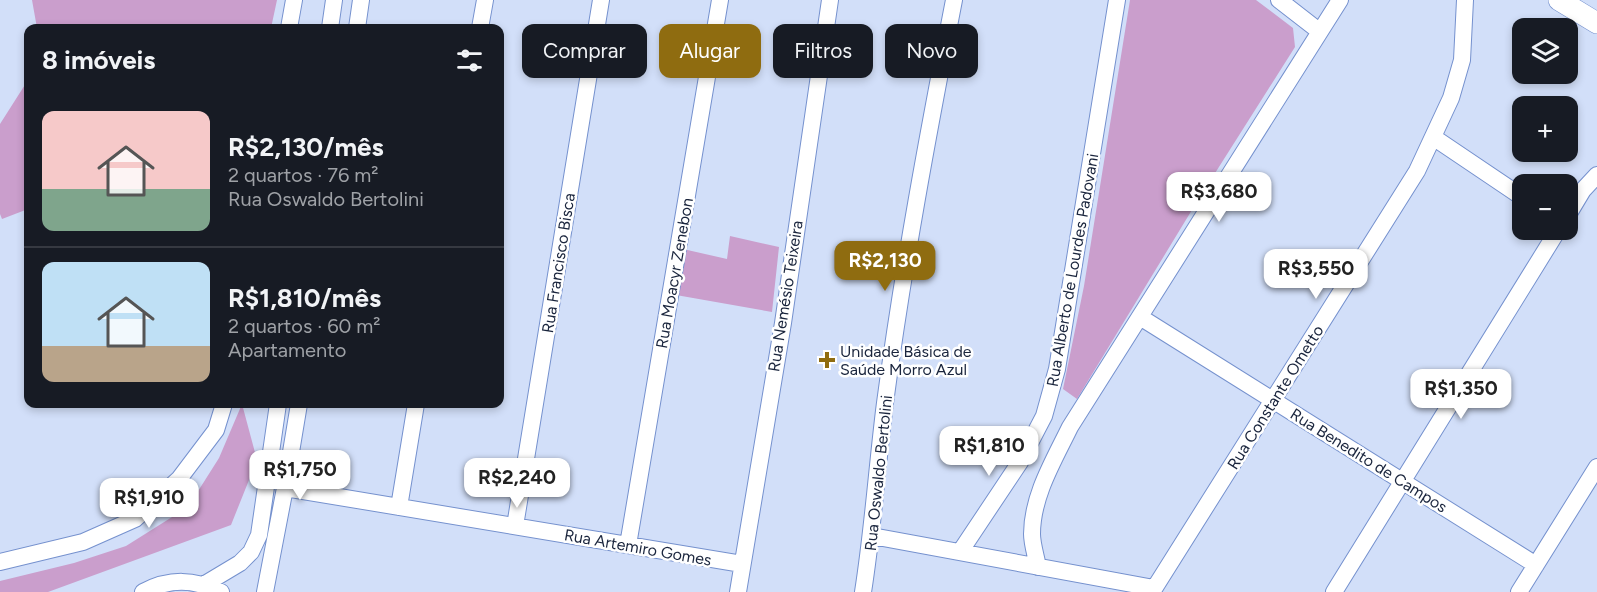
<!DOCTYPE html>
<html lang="pt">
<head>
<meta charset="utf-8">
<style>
	body { margin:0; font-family:Figtree,sans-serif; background:#242831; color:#f1f3f6; height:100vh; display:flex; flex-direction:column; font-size:22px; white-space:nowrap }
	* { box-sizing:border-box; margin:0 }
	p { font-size:20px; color:#9ea1a6 }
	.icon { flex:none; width:33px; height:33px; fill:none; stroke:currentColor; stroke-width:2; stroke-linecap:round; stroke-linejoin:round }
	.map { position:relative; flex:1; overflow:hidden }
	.side { position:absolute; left:24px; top:24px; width:480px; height:384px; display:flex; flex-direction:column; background:#171b24; border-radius:12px; box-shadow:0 3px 9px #0003 }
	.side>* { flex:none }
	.top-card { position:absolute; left:522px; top:24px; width:570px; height:54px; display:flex; gap:12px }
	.buttons { position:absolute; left:1512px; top:18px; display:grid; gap:12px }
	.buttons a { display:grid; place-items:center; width:66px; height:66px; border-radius:12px; background:#171b24; box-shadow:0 3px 9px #0003; font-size:30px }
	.price { position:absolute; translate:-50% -51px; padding:0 14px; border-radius:12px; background:#fff; color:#222; font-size:20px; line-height:39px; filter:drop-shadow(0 2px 3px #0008) }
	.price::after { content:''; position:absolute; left:50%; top:36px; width:18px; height:14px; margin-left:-9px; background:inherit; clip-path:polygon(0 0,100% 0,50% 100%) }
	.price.selected { background:#8f6c10; color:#fff }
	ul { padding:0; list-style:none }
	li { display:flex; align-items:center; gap:18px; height:150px; padding:0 18px }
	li+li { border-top:2px solid #363941 }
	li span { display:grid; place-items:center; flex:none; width:168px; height:120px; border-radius:12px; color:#555 }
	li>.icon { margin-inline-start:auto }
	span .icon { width:72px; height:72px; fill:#fffc; stroke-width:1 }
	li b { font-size:26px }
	h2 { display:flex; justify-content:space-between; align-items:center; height:72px; padding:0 18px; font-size:26px }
	.tag { padding:0 21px; border-radius:12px; background:#171b24; box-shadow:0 3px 9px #0003; font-size:21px; line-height:54px }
	.tag.selected { background:#8f6c10; color:#fff }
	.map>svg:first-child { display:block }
	.green { fill:#ca9ecc }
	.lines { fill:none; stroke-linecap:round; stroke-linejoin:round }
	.minor-casing { stroke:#7591ce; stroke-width:18 }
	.major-casing { stroke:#7591ce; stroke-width:22 }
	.minor { stroke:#fff; stroke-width:16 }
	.major { stroke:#fff; stroke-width:21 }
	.poi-dot { fill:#8f6c10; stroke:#fff; stroke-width:2 }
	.labels { text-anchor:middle; stroke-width:5; stroke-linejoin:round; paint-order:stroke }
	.street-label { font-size:16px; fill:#1a253d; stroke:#fff }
	.poi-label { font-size:16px; fill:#1a253d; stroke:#fff; text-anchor:start }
</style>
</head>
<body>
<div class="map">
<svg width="1597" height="592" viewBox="0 0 1597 592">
	<rect width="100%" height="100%" fill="#d2dff9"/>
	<!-- green -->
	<path class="green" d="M 32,0 L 277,0 L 271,28 L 37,28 Z
		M 1130,0 L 1256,0 L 1293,28 L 1295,47 L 1198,200 L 1077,399 L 1063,389 L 1084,286 Z
		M 28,80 L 28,209 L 2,219 L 0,214 L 0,124 Z
		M 730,236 L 779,247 L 772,312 L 676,295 L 683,249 L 727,259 Z
		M 242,404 L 257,460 L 231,525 L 48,592 L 0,592 L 0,581 L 74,563 L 126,546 L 188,507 L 219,458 Z"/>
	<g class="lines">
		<defs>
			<path id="minor" d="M 1279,0 L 1319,31
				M 289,28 L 294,0
				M 330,28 L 334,0
				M 357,28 L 361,0
				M 480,28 L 485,0
				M 1433,137 L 1522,197
				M 1568,215 L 1583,190 L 1597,175
				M 1140,317 L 1536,565
				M 285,488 L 742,564
				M 399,507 L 416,404
				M 515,526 L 601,0
				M 872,536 L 1154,588
				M 628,545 L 720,0
				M 960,552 L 1020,462 L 1044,416 L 1057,369 L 1117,0
				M 0,562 L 83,542 L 135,519 L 179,479 L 216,430 L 224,404
				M 1038,567 C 1036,556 1032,544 1032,534 C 1032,496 1054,460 1070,427 L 1340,0
				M 205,584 L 240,563 L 251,552 L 259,535 L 278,404
				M 143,592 C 170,578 194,579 221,592
				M 265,592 L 285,488 L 299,404
				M 738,592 L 783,323 L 830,0
				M 863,592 C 873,529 877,466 885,403 C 903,268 928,134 954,0
				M 1152,592 L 1417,171 L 1451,98 L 1462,60 L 1465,0
				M 1334,592 L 1558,230
				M 1519,592 L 1597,467"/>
			<path id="major" d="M 1559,0 L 1597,23"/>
		</defs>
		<!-- minor casing -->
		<use href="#minor" class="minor-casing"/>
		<!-- major casing -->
		<use href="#major" class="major-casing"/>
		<!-- minor -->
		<use href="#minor" class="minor"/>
		<!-- major -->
		<use href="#major" class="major"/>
	</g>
	<!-- markers -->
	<path class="poi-dot" d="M824 351h6v6h6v6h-6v6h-6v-6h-6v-6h6z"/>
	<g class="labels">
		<!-- street labels -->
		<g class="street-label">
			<text transform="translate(558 263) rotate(-81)" y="6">Rua Francisco Bisca</text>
			<text transform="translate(1072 270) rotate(-80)" y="6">Rua Alberto de Lourdes Padovani</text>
			<text transform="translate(674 273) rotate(-80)" y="6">Rua Moacyr Zenebon</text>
			<text transform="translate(785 296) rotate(-81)" y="6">Rua Nemésio Teixeira</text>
			<text transform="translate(1275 397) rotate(-58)" y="6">Rua Constante Ometto</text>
			<text transform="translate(1369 460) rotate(32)" y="6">Rua Benedito de Campos</text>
			<text transform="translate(878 473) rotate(-84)" y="6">Rua Oswaldo Bertolini</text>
			<text transform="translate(638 547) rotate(10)" y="6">Rua Artemiro Gomes</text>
		</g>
		<!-- poi labels -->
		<g class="poi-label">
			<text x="840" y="357">Unidade Básica de<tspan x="840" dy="18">Saúde Morro Azul</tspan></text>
		</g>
	</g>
</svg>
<div class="buttons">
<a><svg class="icon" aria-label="layers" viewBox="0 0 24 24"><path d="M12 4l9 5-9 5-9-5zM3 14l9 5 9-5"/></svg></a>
<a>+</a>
<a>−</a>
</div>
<b class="price" style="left:1219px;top:223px">R$3,680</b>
<b class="price selected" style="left:885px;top:292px">R$2,130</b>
<b class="price" style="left:1316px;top:300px">R$3,550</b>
<b class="price" style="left:1461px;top:420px">R$1,350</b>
<b class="price" style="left:989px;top:477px">R$1,810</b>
<b class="price" style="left:300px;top:501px">R$1,750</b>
<b class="price" style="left:517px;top:509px">R$2,240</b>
<b class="price" style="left:149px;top:529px">R$1,910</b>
<div class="top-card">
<a class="tag">Comprar</a>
<a class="tag selected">Alugar</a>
<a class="tag">Filtros</a>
<a class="tag">Novo</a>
</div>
<section class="side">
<h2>8 imóveis<svg class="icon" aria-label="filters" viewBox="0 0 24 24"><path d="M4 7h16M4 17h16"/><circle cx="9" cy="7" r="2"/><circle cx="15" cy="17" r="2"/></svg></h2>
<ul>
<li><span style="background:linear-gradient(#f6c9c9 65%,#7fa58c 0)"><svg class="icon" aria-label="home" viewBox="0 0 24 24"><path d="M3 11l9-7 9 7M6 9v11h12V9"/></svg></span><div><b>R$2,130/mês</b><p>2 quartos · 76 m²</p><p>Rua Oswaldo Bertolini</p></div></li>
<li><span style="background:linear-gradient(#bfe0f5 70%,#b9a48a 0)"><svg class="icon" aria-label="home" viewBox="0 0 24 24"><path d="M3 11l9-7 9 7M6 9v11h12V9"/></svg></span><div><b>R$1,810/mês</b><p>2 quartos · 60 m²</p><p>Apartamento</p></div></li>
</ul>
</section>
</div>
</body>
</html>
